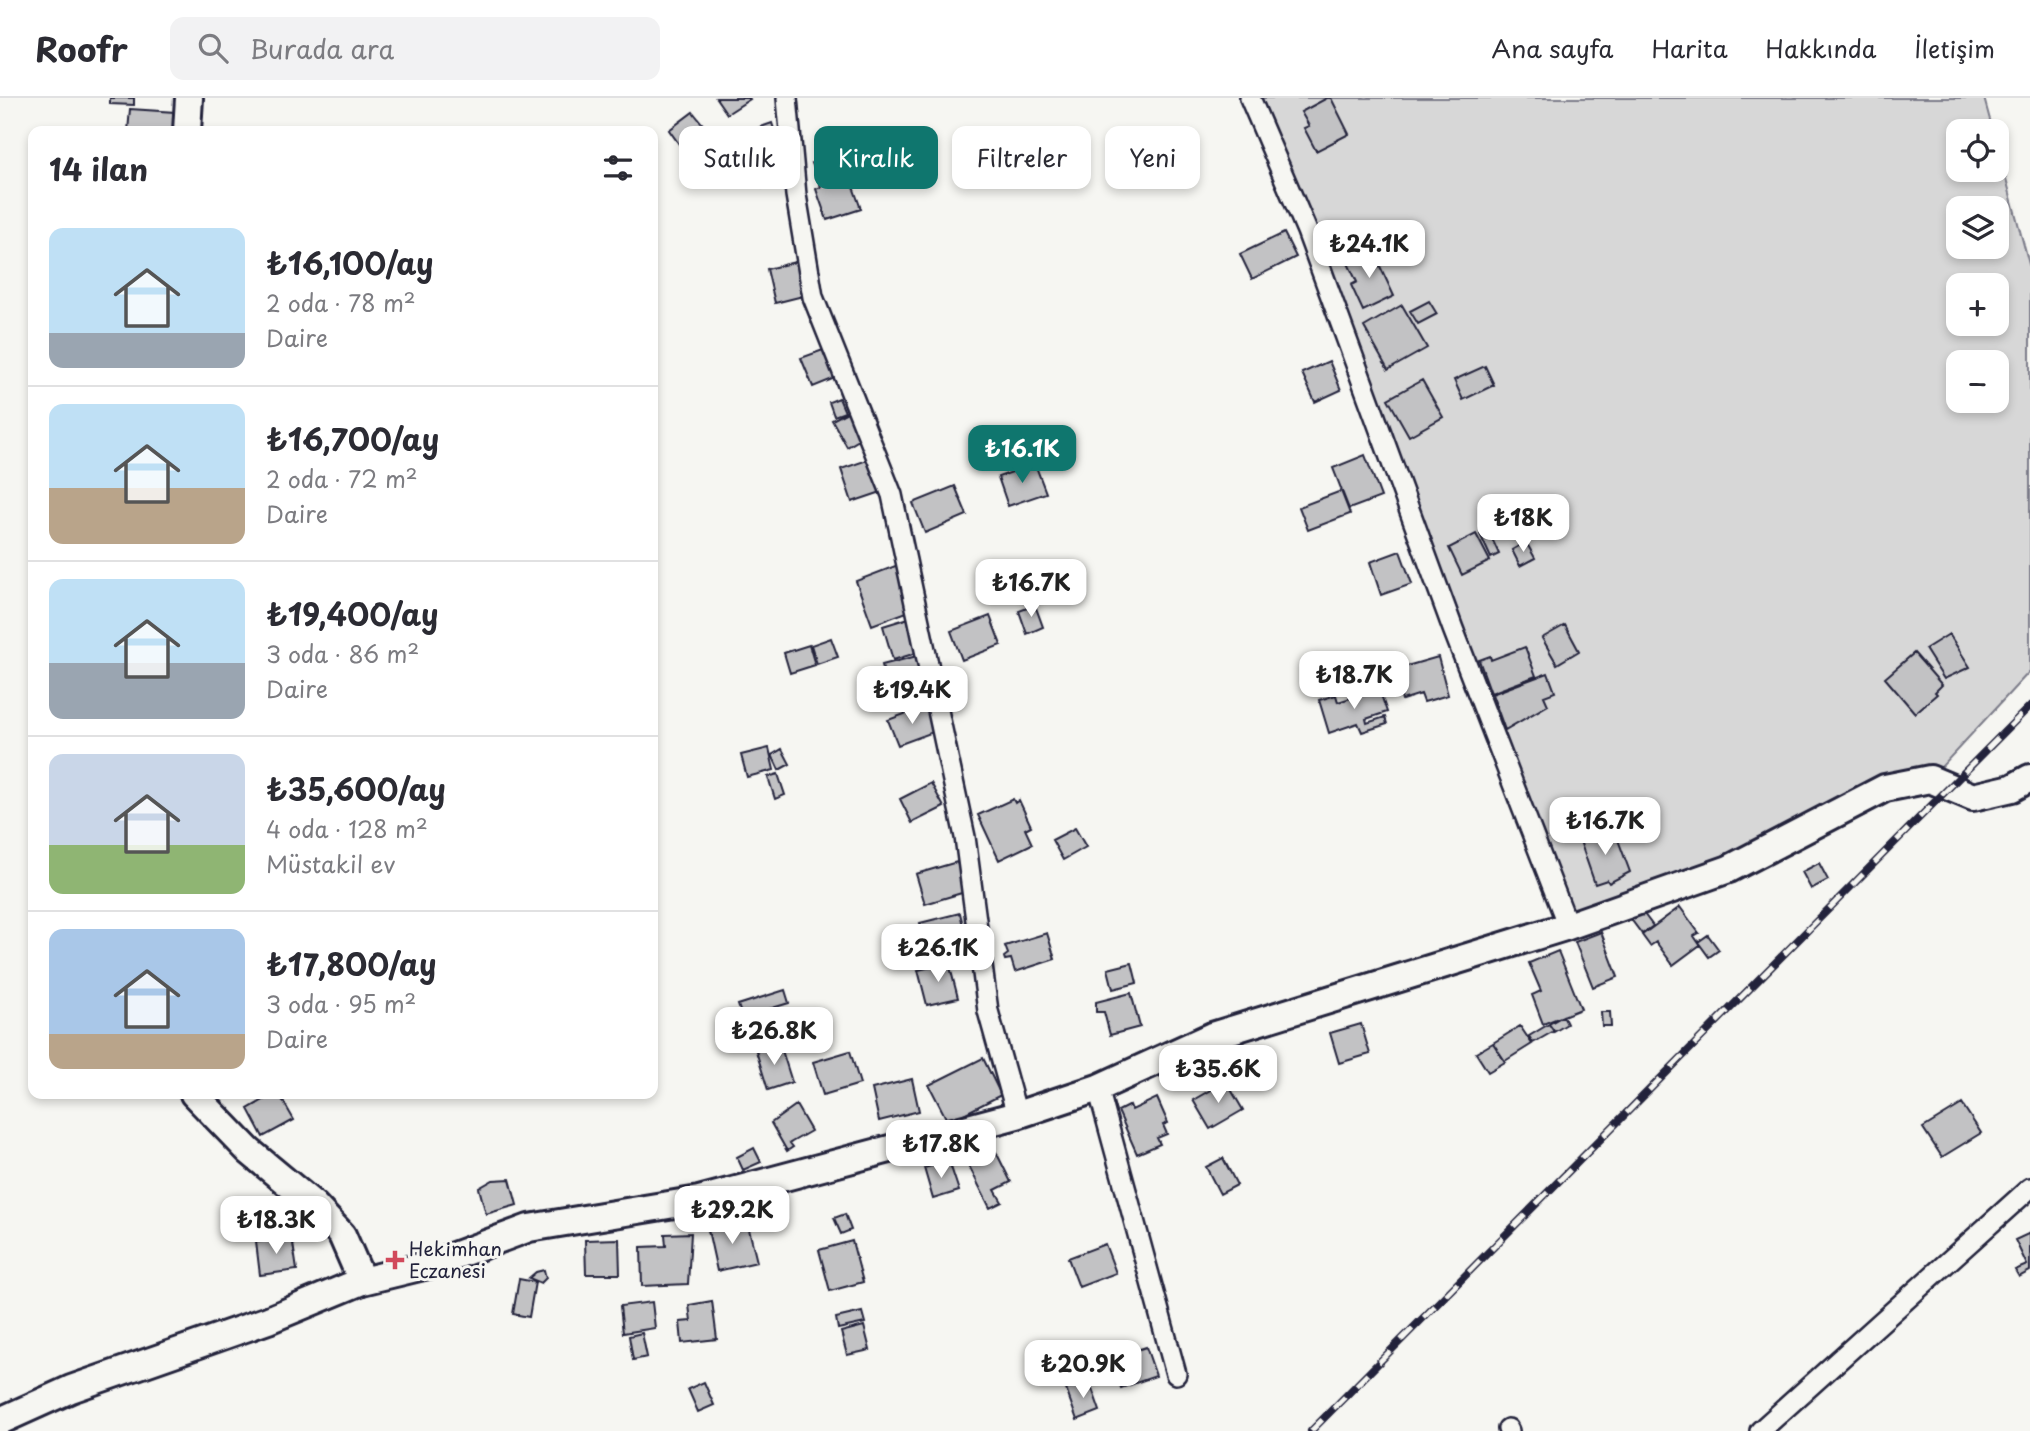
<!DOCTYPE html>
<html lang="tr">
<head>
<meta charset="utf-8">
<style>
	body { margin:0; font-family:"Playpen Sans",sans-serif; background:#f2f2f3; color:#2b2b33; height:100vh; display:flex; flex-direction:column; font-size:26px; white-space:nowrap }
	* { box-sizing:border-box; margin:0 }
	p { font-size:23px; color:#7c7c81 }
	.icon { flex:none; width:38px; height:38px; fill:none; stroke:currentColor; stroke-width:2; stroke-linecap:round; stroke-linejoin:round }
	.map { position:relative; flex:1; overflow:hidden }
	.details { position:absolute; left:28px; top:28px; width:630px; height:973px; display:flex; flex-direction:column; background:#fff; border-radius:14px; box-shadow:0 4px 10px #0003 }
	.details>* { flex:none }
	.top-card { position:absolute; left:679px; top:28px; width:665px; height:63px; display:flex; gap:14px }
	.controls { position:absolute; left:1946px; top:21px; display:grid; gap:14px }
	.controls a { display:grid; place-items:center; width:63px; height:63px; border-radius:14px; background:#fff; box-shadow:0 4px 10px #0003; font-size:35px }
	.price { position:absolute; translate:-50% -60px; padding:0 16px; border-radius:14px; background:#fff; color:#222; font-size:23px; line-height:46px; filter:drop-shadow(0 2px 4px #0008) }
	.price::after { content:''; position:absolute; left:50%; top:42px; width:21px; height:16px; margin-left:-10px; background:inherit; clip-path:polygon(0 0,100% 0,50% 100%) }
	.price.active { background:#0f766e; color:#fff }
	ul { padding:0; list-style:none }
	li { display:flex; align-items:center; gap:21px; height:175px; padding:0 21px }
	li+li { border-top:2px solid #e1e1e2 }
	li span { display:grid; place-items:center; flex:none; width:196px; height:140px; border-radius:14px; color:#555 }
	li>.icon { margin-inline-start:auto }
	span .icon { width:84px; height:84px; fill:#fffc; stroke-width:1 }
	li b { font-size:30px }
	h2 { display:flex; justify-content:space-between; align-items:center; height:84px; padding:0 21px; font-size:30px }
	.chip { padding:0 24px; border-radius:14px; background:#fff; box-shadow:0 4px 10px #0003; font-size:24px; line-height:63px }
	.chip.active { background:#0f766e; color:#fff }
	header { display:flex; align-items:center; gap:42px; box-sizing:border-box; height:98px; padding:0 35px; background:#fff; border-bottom:2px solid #e1e1e2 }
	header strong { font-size:33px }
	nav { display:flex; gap:38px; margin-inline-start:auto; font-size:24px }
	.search { width:490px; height:63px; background:#f2f2f3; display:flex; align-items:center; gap:18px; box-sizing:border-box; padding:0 24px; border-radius:14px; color:#7c7c81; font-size:26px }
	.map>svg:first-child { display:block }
	.green { fill:#d7d7d7; stroke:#7c7c89; stroke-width:2; fill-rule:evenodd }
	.building { fill:#c2c2c4; stroke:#22223b; stroke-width:2 }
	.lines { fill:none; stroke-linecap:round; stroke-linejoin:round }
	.street-casing { stroke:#22223b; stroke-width:24 }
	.secondary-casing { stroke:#22223b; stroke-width:32 }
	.street { stroke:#f6f6f2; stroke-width:19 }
	.secondary { stroke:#f6f6f2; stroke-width:26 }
	.rail-casing { stroke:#22223b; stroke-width:8 }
	.rail { stroke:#f6f6f2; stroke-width:5; stroke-dasharray:16; stroke-linecap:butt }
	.poi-dot { fill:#d1495b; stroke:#f6f6f2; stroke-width:2.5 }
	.labels { text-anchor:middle; stroke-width:6; stroke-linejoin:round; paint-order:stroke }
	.poi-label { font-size:19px; fill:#22223b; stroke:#f6f6f2; text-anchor:start }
</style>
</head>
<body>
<header>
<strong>Roofr</strong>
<div class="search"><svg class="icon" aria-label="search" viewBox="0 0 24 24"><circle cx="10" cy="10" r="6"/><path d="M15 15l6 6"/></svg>Burada ara</div>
<nav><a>Ana sayfa</a><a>Harita</a><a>Hakkında</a><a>İletişim</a></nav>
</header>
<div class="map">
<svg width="2030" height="1333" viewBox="0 0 2030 1333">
	<rect width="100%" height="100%" fill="#f6f6f2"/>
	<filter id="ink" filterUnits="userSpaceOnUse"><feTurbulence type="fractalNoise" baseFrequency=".0143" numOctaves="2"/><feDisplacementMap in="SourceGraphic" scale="14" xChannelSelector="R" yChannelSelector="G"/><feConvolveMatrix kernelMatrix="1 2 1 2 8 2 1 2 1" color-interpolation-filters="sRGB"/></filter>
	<g filter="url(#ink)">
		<!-- green -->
		<path class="green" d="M 1251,0 L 1984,0 L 1993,33 L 1958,33 L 1958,72 L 1997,72 L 1997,47 L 2030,170 L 2030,573 L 1930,681 L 1568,828 ZM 1958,110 L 1997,110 L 1997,149 L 1958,149 ZM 1958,187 L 1997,187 L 1997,226 L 1958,226 ZM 1958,264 L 1997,264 L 1997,303 L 1958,303 Z"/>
		<!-- building -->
		<path class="building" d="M 110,0 L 134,0 L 134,7 L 110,6 Z
			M 716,0 L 749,0 L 750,1 L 727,16 Z
			M 1327,0 L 1331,0 L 1349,36 L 1316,53 L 1304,30 L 1309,28 L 1301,14 Z
			M 130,11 L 175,14 L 174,33 L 128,33 Z
			M 693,14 L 709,34 L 684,53 L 669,32 Z
			M 772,25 L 790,80 L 763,90 L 755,65 L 749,67 L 738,37 Z
			M 856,49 L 862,67 L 847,72 L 841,53 Z
			M 841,55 L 861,111 L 827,122 L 816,91 L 821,89 L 812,65 Z
			M 1284,135 L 1296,159 L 1252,181 L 1240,156 Z
			M 1371,149 L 1394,198 L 1363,213 L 1351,187 L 1357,184 L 1346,161 Z
			M 803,162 L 811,196 L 775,205 L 767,171 Z
			M 1429,203 L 1437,216 L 1418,226 L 1410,213 Z
			M 1402,207 L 1427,250 L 1388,272 L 1364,229 Z
			M 834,248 L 845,276 L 813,289 L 801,260 Z
			M 1329,263 L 1341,292 L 1315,304 L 1302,275 Z
			M 1485,268 L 1494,287 L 1463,302 L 1454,282 Z
			M 1422,282 L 1443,319 L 1409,338 L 1388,301 Z
			M 839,300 L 845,314 L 834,318 L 829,304 Z
			M 855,310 L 869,336 L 847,349 L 832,322 Z
			M 1365,357 L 1381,399 L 1349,411 L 1333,370 Z
			M 879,358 L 890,391 L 852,404 L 841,371 Z
			M 1035,366 L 1046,395 L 1008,408 L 998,379 Z
			M 955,388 L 967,417 L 925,435 L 913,405 Z
			M 1341,393 L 1350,416 L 1308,432 L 1299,409 Z
			M 1488,432 L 1499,456 L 1491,460 L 1480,436 Z
			M 1476,436 L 1490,463 L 1462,477 L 1449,450 Z
			M 1526,444 L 1535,460 L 1520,468 L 1512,452 Z
			M 1400,453 L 1412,486 L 1381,497 L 1370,464 Z
			M 898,467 L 915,511 L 872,527 L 856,483 Z
			M 1035,507 L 1043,529 L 1027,536 L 1019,513 Z
			M 990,518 L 1001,547 L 962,562 L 951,533 Z
			M 912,519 L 923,553 L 893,562 L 883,528 Z
			M 1565,527 L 1579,553 L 1557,566 L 1542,540 Z
			M 1949,536 L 1970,569 L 1944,581 L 1925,551 Z
			M 831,540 L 838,559 L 817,566 L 811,547 Z
			M 809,547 L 815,567 L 790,575 L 784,555 Z
			M 1525,549 L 1536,578 L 1491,595 L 1479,562 L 1490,558 L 1491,562 Z
			M 1914,555 L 1942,587 L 1935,594 L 1937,596 L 1915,615 L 1885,580 Z
			M 921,557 L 931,597 L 892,607 L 882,567 Z
			M 1438,559 L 1448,597 L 1424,604 L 1421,596 L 1402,602 L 1393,572 Z
			M 1371,560 L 1375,570 L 1363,576 L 1358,566 Z
			M 1548,575 L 1555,594 L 1544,598 L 1548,607 L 1505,632 L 1492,596 Z
			M 1379,591 L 1387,614 L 1366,621 L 1367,625 L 1385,619 L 1387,626 L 1362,634 L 1358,625 L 1329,635 L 1319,602 L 1336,597 L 1338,604 Z
			M 926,608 L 936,633 L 898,647 L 888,622 Z
			M 769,650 L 774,672 L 747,679 L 741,657 Z
			M 782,651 L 790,666 L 779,672 L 772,657 Z
			M 778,676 L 785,697 L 775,701 L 768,679 Z
			M 931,685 L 944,709 L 912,725 L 900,701 Z
			M 1013,701 L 1015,705 L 1019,702 L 1031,728 L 1025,731 L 1032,746 L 999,762 L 978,717 Z
			M 1075,730 L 1086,749 L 1063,762 L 1052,742 Z
			M 1614,731 L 1630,774 L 1609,785 L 1607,782 L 1595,786 L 1580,743 Z
			M 957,764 L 965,794 L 925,806 L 916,776 Z
			M 1819,765 L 1828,782 L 1811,791 L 1802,774 Z
			M 1680,809 L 1699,835 L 1694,838 L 1700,847 L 1673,867 L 1656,844 L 1650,848 L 1642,837 Z
			M 1641,812 L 1653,828 L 1642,836 L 1630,820 Z
			M 960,815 L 967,844 L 937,851 L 933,835 L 923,838 L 920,825 Z
			M 1601,834 L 1618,879 L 1593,889 L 1575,844 Z
			M 1047,835 L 1055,861 L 1015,874 L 1011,861 L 1005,862 L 1004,859 L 1008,856 L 1005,848 Z
			M 1708,837 L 1719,852 L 1709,859 L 1698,844 Z
			M 1558,853 L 1581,911 L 1543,926 L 1532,897 L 1541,893 L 1529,865 Z
			M 949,865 L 958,900 L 927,907 L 918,872 Z
			M 1132,865 L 1137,885 L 1113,891 L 1108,871 Z
			M 785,892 L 789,905 L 742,919 L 738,907 Z
			M 1131,895 L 1140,929 L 1110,937 L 1104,914 L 1096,914 L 1096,904 Z
			M 1601,914 L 1610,914 L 1611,928 L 1602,928 Z
			M 1563,918 L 1567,926 L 1554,934 L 1549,926 Z
			M 772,919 L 779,942 L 751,950 L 744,928 Z
			M 1361,926 L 1370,956 L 1339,965 L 1330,935 Z
			M 1549,926 L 1554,933 L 1533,945 L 1529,938 Z
			M 1520,928 L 1532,946 L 1505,963 L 1493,945 Z
			M 1493,945 L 1505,964 L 1488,974 L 1476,955 Z
			M 780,946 L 792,984 L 768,992 L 756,953 Z
			M 850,953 L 860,986 L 823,997 L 813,964 Z
			M 983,960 L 1001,997 L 948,1024 L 929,987 Z
			M 912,981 L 919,1013 L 879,1023 L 872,991 Z
			M 1226,983 L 1243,1012 L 1210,1031 L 1193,1002 Z
			M 274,996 L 279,996 L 294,1022 L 263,1039 L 248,1011 Z
			M 1157,1000 L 1168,1025 L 1163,1027 L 1167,1036 L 1157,1040 L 1160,1046 L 1137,1056 L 1118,1013 L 1130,1007 L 1132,1012 Z
			M 1962,1006 L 1981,1035 L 1942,1059 L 1923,1030 Z
			M 796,1007 L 811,1033 L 790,1045 L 793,1049 L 787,1053 L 771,1025 Z
			M 754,1050 L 761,1064 L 743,1072 L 737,1059 Z
			M 996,1054 L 1011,1084 L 995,1092 L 1002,1104 L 990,1110 L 969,1068 Z
			M 1223,1060 L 1237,1087 L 1220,1096 L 1206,1069 Z
			M 949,1063 L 959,1093 L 933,1101 L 924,1070 Z
			M 510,1081 L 517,1107 L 486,1116 L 479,1090 L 493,1082 Z
			M 291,1112 L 318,1127 L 310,1142 L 283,1127 Z
			M 845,1116 L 851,1132 L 841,1136 L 834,1120 Z
			M 747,1123 L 757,1164 L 717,1173 L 708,1132 Z
			M 691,1135 L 688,1186 L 642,1188 L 641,1149 L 666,1148 L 665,1136 Z
			M 2030,1135 L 2030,1173 L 2019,1179 L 2015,1172 L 2027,1167 L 2015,1142 Z
			M 292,1139 L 297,1172 L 260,1177 L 256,1144 Z
			M 619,1141 L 620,1176 L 586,1176 L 585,1142 Z
			M 852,1143 L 863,1184 L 830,1193 L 819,1152 Z
			M 1105,1146 L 1116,1175 L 1079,1189 L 1068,1160 Z
			M 544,1172 L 546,1180 L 541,1185 L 529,1180 L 536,1174 Z
			M 519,1181 L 535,1184 L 529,1219 L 513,1216 Z
			M 712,1203 L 717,1241 L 682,1245 L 680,1224 L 691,1223 L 689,1207 Z
			M 652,1204 L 655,1230 L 623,1235 L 620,1208 Z
			M 862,1214 L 865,1225 L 838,1231 L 836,1220 Z
			M 864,1228 L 870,1252 L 847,1257 L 841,1234 Z
			M 642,1235 L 647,1259 L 633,1262 L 629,1238 Z
			M 1146,1249 L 1156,1278 L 1121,1290 L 1116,1275 L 1123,1273 L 1118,1258 Z
			M 1089,1282 L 1100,1313 L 1077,1322 L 1066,1291 Z
			M 704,1284 L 714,1307 L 698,1314 L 688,1291 Z"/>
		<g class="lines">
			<defs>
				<path id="street" d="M 787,0 L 796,97 L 813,199 L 892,397 L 965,739 L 988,913 L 1017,1017
					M 1250,0 L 1307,133 L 1453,531 L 1568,828
					M 1098,990 L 1176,1276
					M 1508,1331 L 1509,1333
					M 1760,1333 L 2030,1090"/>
				<path id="secondary" d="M 187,33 L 189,0
					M 194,996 L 249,1053 L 314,1107 L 342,1137 L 362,1183
					M 0,1323 L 71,1291 L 268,1222 L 362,1183 L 432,1166 L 529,1130 L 699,1102 L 1017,1017 L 1098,990 L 1212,938 L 1568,828 L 1729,771 L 1885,690 L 1930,681 L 1973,699 L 2012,690 L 2030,680"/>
			</defs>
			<!-- street casing -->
			<use href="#street" class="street-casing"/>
			<!-- secondary casing -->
			<use href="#secondary" class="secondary-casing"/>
			<!-- street -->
			<use href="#street" class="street"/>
			<!-- secondary -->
			<use href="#secondary" class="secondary"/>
			<defs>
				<path id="rail" d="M 1311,1333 L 2030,608"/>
			</defs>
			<!-- rail casing -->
			<use href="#rail" class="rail-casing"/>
			<!-- rail -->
			<use href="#rail" class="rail"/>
		</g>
	</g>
	<!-- markers -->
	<path class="poi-dot" d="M391.5 1151.5h7v7h7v7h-7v7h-7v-7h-7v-7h7z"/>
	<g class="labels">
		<!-- poi labels -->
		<g class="poi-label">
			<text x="409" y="1158">Hekimhan<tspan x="409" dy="22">Eczanesi</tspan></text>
		</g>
	</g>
</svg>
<div class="controls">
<a><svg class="icon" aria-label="locate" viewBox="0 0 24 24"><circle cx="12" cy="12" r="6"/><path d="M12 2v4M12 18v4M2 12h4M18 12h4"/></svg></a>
<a><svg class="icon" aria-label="layers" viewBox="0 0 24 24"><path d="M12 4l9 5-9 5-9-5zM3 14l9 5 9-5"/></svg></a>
<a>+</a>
<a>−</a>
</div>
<b class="price" style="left:1369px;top:182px">₺24.1K</b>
<b class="price active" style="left:1022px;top:387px">₺16.1K</b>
<b class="price" style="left:1523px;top:456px">₺18K</b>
<b class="price" style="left:1031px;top:521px">₺16.7K</b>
<b class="price" style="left:1354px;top:613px">₺18.7K</b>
<b class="price" style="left:912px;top:628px">₺19.4K</b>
<b class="price" style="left:1605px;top:759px">₺16.7K</b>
<b class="price" style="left:938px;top:886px">₺26.1K</b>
<b class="price" style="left:774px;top:969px">₺26.8K</b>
<b class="price" style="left:1218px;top:1007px">₺35.6K</b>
<b class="price" style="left:941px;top:1082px">₺17.8K</b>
<b class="price" style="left:732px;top:1148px">₺29.2K</b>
<b class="price" style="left:276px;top:1158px">₺18.3K</b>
<b class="price" style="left:1083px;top:1302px">₺20.9K</b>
<div class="top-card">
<a class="chip">Satılık</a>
<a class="chip active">Kiralık</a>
<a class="chip">Filtreler</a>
<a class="chip">Yeni</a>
</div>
<section class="details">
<h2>14 ilan<svg class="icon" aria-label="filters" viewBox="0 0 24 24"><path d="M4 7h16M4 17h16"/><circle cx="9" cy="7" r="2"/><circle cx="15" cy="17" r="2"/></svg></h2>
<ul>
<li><span style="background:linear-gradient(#bfe0f5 75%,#9aa5b1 0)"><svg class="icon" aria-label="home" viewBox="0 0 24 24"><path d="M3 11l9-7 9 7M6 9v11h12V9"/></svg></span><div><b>₺16,100/ay</b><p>2 oda · 78 m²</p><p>Daire</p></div></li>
<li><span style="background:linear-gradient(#bfe0f5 60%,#b9a48a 0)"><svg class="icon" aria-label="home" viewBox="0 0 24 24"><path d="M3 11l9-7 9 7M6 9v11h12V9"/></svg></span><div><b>₺16,700/ay</b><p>2 oda · 72 m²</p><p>Daire</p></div></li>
<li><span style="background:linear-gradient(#bfe0f5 60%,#9aa5b1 0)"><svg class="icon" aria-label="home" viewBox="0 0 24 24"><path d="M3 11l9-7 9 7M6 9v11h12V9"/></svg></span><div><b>₺19,400/ay</b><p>3 oda · 86 m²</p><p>Daire</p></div></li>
<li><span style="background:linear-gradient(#c9d6e8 65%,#8fb573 0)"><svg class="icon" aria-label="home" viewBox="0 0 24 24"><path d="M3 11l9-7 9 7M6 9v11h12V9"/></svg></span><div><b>₺35,600/ay</b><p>4 oda · 128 m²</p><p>Müstakil ev</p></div></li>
<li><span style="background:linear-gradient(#a9c7e8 75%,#b9a48a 0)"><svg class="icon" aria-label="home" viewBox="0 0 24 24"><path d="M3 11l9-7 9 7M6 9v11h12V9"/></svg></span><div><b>₺17,800/ay</b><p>3 oda · 95 m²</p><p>Daire</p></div></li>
</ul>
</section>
</div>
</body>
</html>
